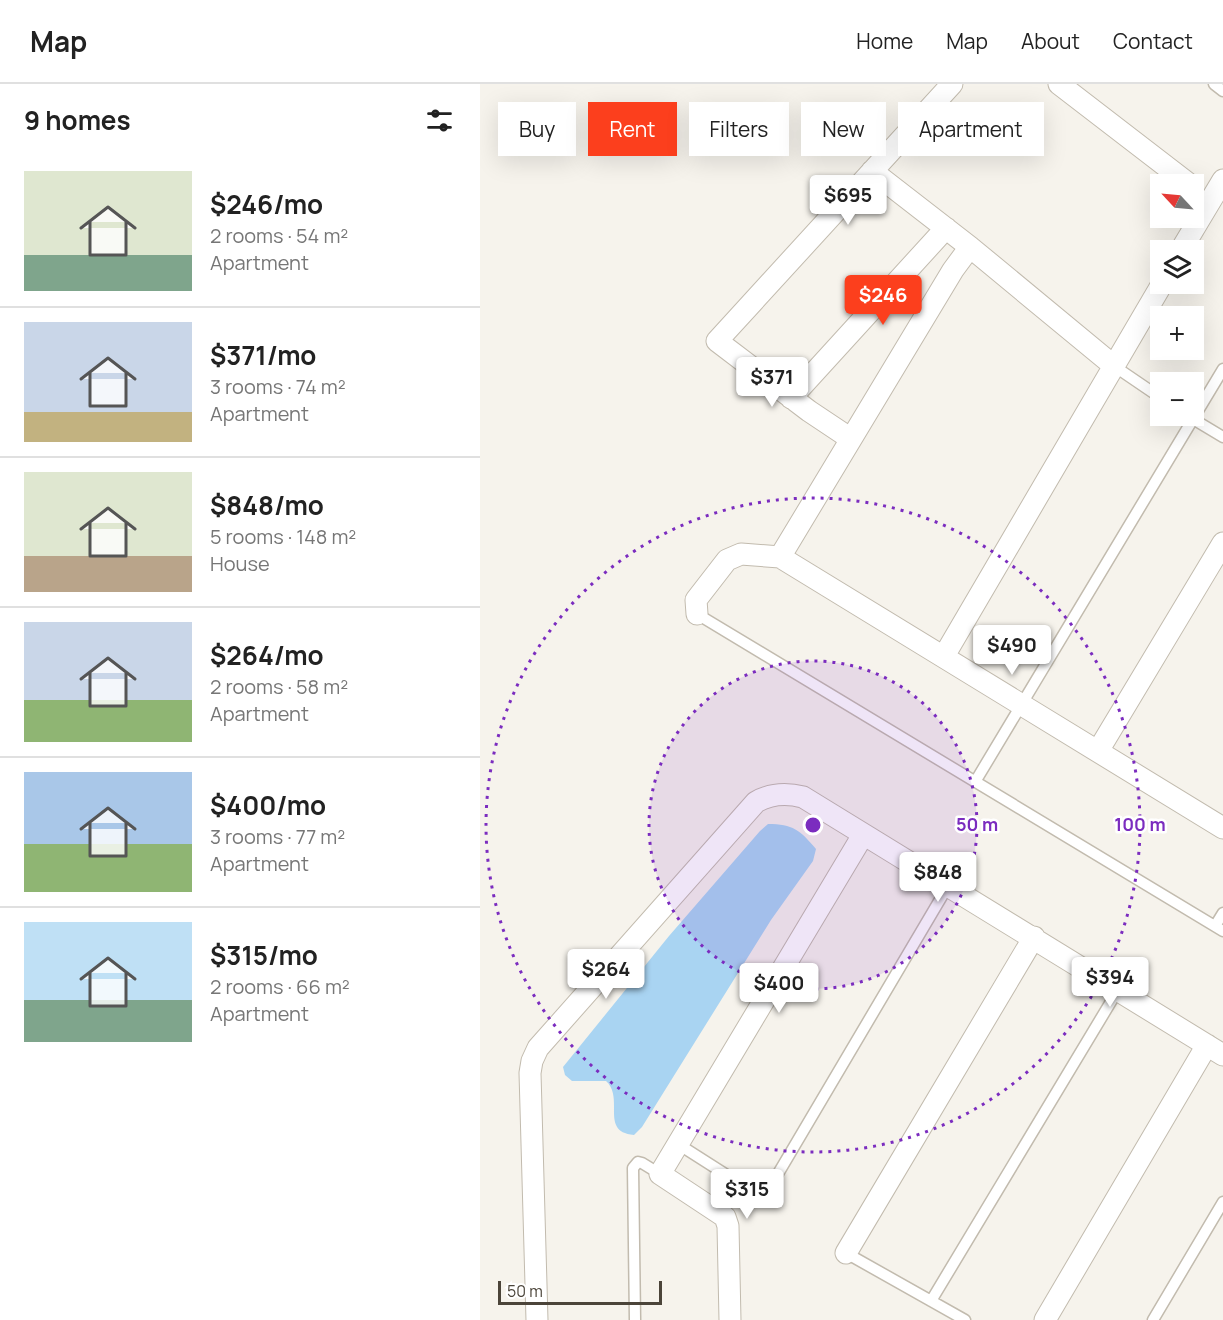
<!DOCTYPE html>
<html lang="en">
<head>
<meta charset="utf-8">
<style>
	body { margin:0; font-family:Manrope,sans-serif; background:#f2f2f2; color:#222; height:100vh; display:flex; flex-direction:column; font-size:22px; white-space:nowrap }
	* { box-sizing:border-box; margin:0 }
	p { font-size:20px; color:#767676 }
	.icon { flex:none; width:33px; height:33px; fill:none; stroke:currentColor; stroke-width:2; stroke-linecap:round; stroke-linejoin:round }
	.map { position:relative; flex:1; overflow:hidden }
	.details { display:flex; flex-direction:column; background:#fff; width:480px }
	.details>* { flex:none }
	.hud { position:absolute; left:18px; top:18px; width:570px; height:54px; display:flex; gap:12px }
	.needle { width:39px; rotate:296deg }
	.buttons { position:absolute; left:670px; top:90px; display:grid; gap:12px }
	.buttons a { display:grid; place-items:center; width:54px; height:54px; border-radius:0px; background:#fff; box-shadow:0 6px 24px #0002; font-size:30px }
	.scale { position:absolute; left:18px; bottom:15px; width:164px; box-sizing:border-box; padding-left:6px; border:3px solid #4b4439; border-top:0; font-size:16px; line-height:21px; white-space:nowrap; color:#4b4439; -webkit-text-stroke:4px #fff; paint-order:stroke }
	.price { position:absolute; translate:-50% -51px; padding:0 14px; border-radius:6px; background:#fff; color:#222; font-size:20px; line-height:39px; filter:drop-shadow(0 2px 3px #0008) }
	.price::after { content:''; position:absolute; left:50%; top:36px; width:18px; height:14px; margin-left:-9px; background:inherit; clip-path:polygon(0 0,100% 0,50% 100%) }
	.price.on { background:#fc3f1d; color:#fff }
	ul { padding:0; list-style:none }
	li { display:flex; align-items:center; gap:18px; height:150px; padding:0 24px }
	li+li { border-top:2px solid #e0e0e0 }
	li span { display:grid; place-items:center; flex:none; width:168px; height:120px; border-radius:0px; color:#555 }
	li>.icon { margin-inline-start:auto }
	span .icon { width:72px; height:72px; fill:#fffc; stroke-width:1 }
	li b { font-size:26px }
	h2 { display:flex; justify-content:space-between; align-items:center; height:72px; padding:0 24px; font-size:26px }
	.chip { padding:0 21px; border-radius:0px; background:#fff; box-shadow:0 6px 24px #0002; font-size:21px; line-height:54px }
	.chip.on { background:#fc3f1d; color:#fff }
	header { display:flex; align-items:center; gap:36px; box-sizing:border-box; height:84px; padding:0 30px; background:#fff; border-bottom:2px solid #e0e0e0 }
	header strong { font-size:28px }
	nav { display:flex; gap:33px; margin-inline-start:auto; font-size:21px }
	main { display:flex; flex:1; min-height:0 }
	.map>svg:first-child { display:block }
	.water { fill:#a9d4f2 }
	.lines { fill:none; stroke-linecap:round; stroke-linejoin:round }
	.lane-casing { stroke:#c2bbae; stroke-width:13 }
	.street-casing { stroke:#c2bbae; stroke-width:23 }
	.lane { stroke:#fff; stroke-width:10 }
	.street { stroke:#fff; stroke-width:21 }
	.ring { fill:none; stroke:#7b2cbf; stroke-width:3; stroke-dasharray:3 6 }
	.centre { fill:#7b2cbf; stroke:#fff; stroke-width:3 }
	.ring-label { font-size:18px; text-anchor:middle; font-weight:bold; fill:#7b2cbf; stroke:#fff; stroke-width:5; stroke-linejoin:round; paint-order:stroke }
</style>
</head>
<body>
<header>
<strong>Map</strong>
<nav><a>Home</a><a>Map</a><a>About</a><a>Contact</a></nav>
</header>
<main>
<section class="details">
<h2>9 homes<svg class="icon" aria-label="filters" viewBox="0 0 24 24"><path d="M4 7h16M4 17h16"/><circle cx="9" cy="7" r="2"/><circle cx="15" cy="17" r="2"/></svg></h2>
<ul>
<li><span style="background:linear-gradient(#dfe7d0 70%,#7fa58c 0)"><svg class="icon" aria-label="home" viewBox="0 0 24 24"><path d="M3 11l9-7 9 7M6 9v11h12V9"/></svg></span><div><b>$246/mo</b><p>2 rooms · 54 m²</p><p>Apartment</p></div></li>
<li><span style="background:linear-gradient(#c9d6e8 75%,#c2b280 0)"><svg class="icon" aria-label="home" viewBox="0 0 24 24"><path d="M3 11l9-7 9 7M6 9v11h12V9"/></svg></span><div><b>$371/mo</b><p>3 rooms · 74 m²</p><p>Apartment</p></div></li>
<li><span style="background:linear-gradient(#dfe7d0 70%,#b9a48a 0)"><svg class="icon" aria-label="home" viewBox="0 0 24 24"><path d="M3 11l9-7 9 7M6 9v11h12V9"/></svg></span><div><b>$848/mo</b><p>5 rooms · 148 m²</p><p>House</p></div></li>
<li><span style="background:linear-gradient(#c9d6e8 65%,#8fb573 0)"><svg class="icon" aria-label="home" viewBox="0 0 24 24"><path d="M3 11l9-7 9 7M6 9v11h12V9"/></svg></span><div><b>$264/mo</b><p>2 rooms · 58 m²</p><p>Apartment</p></div></li>
<li><span style="background:linear-gradient(#a9c7e8 60%,#8fb573 0)"><svg class="icon" aria-label="home" viewBox="0 0 24 24"><path d="M3 11l9-7 9 7M6 9v11h12V9"/></svg></span><div><b>$400/mo</b><p>3 rooms · 77 m²</p><p>Apartment</p></div></li>
<li><span style="background:linear-gradient(#bfe0f5 65%,#7fa58c 0)"><svg class="icon" aria-label="home" viewBox="0 0 24 24"><path d="M3 11l9-7 9 7M6 9v11h12V9"/></svg></span><div><b>$315/mo</b><p>2 rooms · 66 m²</p><p>Apartment</p></div></li>
</ul>
</section>
<div class="map">
<svg width="743" height="1236" viewBox="0 0 743 1236">
	<rect width="100%" height="100%" fill="#f6f3ec"/>
	<!-- water -->
	<path class="water" d="M 288,740 C 313,740 320,746 336,765 L 333,777 L 291,836 L 162,1043 L 154,1051 C 119,1048 145,1014 126,997 L 92,997 L 85,991 L 83,983 L 189,852 L 280,747 Z"/>
	<g class="lines">
		<defs>
			<path id="lane" d="M 734,0 L 743,7
				M 634,282 L 681,314
				M 708,332 L 743,353
				M 217,530 L 743,847
				M 495,698 L 743,285
				M 735,842 L 743,829
				M 198,1060 L 278,1111 L 289,1105 L 468,802
				M 366,1169 L 485,1236
				M 451,1217 L 638,906
				M 155,1236 L 153,1084 L 158,1078 L 162,1079 L 180,1090
				M 673,1236 L 743,1118"/>
			<path id="street" d="M 579,0 L 709,100
				M 392,87 L 490,163 L 634,282
				M 701,166 L 743,96
				M 311,314 L 466,144
				M 371,355 L 329,327 L 237,257 L 472,0
				M 300,473 L 473,186 L 490,163
				M 217,530 L 216,516 L 247,476 L 261,470 L 300,473 L 743,744
				M 464,572 L 682,200
				M 618,667 L 743,459
				M 366,1169 L 554,853
				M 57,1236 L 50,989 L 52,977 L 58,964 L 276,718 C 290,710 307,709 323,713 L 743,971
				M 250,1236 L 248,1142 L 245,1133 L 180,1090 L 383,751
				M 565,1236 L 727,961"/>
		</defs>
		<!-- lane casing -->
		<use href="#lane" class="lane-casing"/>
		<!-- street casing -->
		<use href="#street" class="street-casing"/>
		<!-- lane -->
		<use href="#lane" class="lane"/>
		<!-- street -->
		<use href="#street" class="street"/>
	</g>
	<!-- distance rings -->
	<circle cx="333" cy="741" r="164" fill="#7b2cbf" fill-opacity=".12"/>
	<g class="ring">
		<circle cx="333" cy="741" r="164"/>
		<circle cx="333" cy="741" r="327"/>
	</g>
	<circle cx="333" cy="741" r="9" class="centre"/>
	<g class="ring-label">
		<text x="497" y="747">50 m</text>
		<text x="660" y="747">100 m</text>
	</g>
</svg>
<div class="buttons">
<a><svg class="needle" viewBox="-14 -14 28 28"><path d="M0-13l5 13h-10z" fill="#e53935"/><path d="M0 13l5-13h-10z" fill="#767676"/></svg></a>
<a><svg class="icon" aria-label="layers" viewBox="0 0 24 24"><path d="M12 4l9 5-9 5-9-5zM3 14l9 5 9-5"/></svg></a>
<a>+</a>
<a>−</a>
</div>
<div class="scale">50 m</div>
<b class="price" style="left:368px;top:142px">$695</b>
<b class="price on" style="left:403px;top:242px">$246</b>
<b class="price" style="left:292px;top:324px">$371</b>
<b class="price" style="left:532px;top:592px">$490</b>
<b class="price" style="left:458px;top:819px">$848</b>
<b class="price" style="left:126px;top:916px">$264</b>
<b class="price" style="left:630px;top:924px">$394</b>
<b class="price" style="left:299px;top:930px">$400</b>
<b class="price" style="left:267px;top:1136px">$315</b>
<div class="hud">
<a class="chip">Buy</a>
<a class="chip on">Rent</a>
<a class="chip">Filters</a>
<a class="chip">New</a>
<a class="chip">Apartment</a>
</div>
</div>
</main>
</body>
</html>
